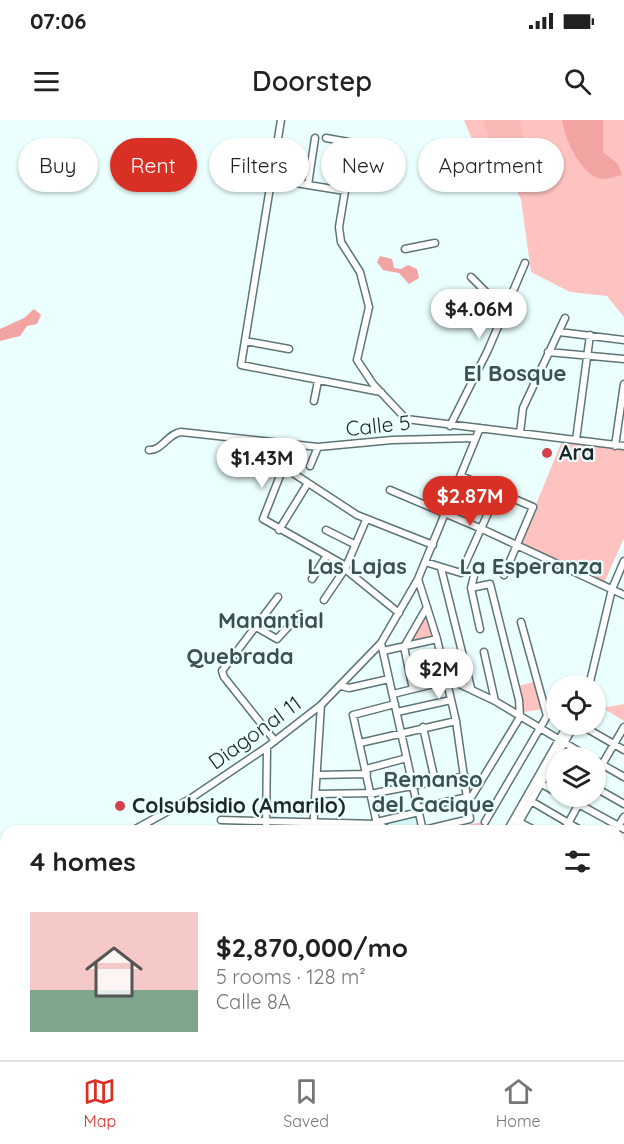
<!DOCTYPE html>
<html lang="en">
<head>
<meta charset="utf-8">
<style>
	body { margin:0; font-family:Quicksand,sans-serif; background:#f2f2f2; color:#222; height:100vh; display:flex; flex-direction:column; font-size:22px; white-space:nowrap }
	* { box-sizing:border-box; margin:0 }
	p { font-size:20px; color:#767676 }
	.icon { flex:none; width:33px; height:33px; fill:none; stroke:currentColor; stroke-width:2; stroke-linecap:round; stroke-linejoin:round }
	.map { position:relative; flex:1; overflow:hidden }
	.side { position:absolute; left:0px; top:705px; width:624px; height:236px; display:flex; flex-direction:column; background:#fff; border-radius:18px 18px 0 0; box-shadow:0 2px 4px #0004 }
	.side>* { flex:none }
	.top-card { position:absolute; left:18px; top:18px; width:588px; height:54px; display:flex; gap:12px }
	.controls { position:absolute; left:546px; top:555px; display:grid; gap:12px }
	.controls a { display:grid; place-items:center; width:60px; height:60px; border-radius:50%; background:#fff; box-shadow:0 2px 4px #0004; font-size:30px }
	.price { position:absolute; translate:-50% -51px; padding:0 14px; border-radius:21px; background:#fff; color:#222; font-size:20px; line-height:39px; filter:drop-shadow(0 2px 3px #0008) }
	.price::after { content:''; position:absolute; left:50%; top:36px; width:18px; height:14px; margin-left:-9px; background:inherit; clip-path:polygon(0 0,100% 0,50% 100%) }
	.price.selected { background:#d93025; color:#fff }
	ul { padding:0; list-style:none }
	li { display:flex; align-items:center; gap:18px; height:150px; padding:0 30px }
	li+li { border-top:2px solid #e0e0e0 }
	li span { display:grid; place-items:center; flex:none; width:168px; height:120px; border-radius:0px; color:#555 }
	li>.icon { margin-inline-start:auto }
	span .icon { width:72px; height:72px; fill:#fffc; stroke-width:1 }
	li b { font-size:26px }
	h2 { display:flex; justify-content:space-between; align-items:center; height:72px; padding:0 30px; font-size:26px }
	.pill { padding:0 21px; border-radius:27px; background:#fff; box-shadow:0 2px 4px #0004; font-size:21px; line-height:54px }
	.pill.selected { background:#d93025; color:#fff }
	.status { display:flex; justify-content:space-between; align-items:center; height:42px; padding:0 30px; background:#fff; direction:ltr }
	.status svg { height:16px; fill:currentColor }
	header { display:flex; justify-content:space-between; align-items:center; height:78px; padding:0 30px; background:#fff; font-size:27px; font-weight:600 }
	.tab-bar { display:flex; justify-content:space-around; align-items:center; height:84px; border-top:2px solid #e0e0e0; background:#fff; font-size:16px; color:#767676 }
	.tab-bar a { display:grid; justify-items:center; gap:3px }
	.tab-bar .selected { color:#d93025 }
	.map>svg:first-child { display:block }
	.built { fill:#d5f7f8 }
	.green { fill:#fec2c0 }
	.forest { fill:#f8b9b7 }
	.water { fill:#f1a4a2 }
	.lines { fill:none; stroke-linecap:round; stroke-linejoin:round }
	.minor-casing { stroke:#5e7475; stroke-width:9 }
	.major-casing { stroke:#5e7475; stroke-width:10 }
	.minor { stroke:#fff; stroke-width:6 }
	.major { stroke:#fff; stroke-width:8 }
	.poi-dot { fill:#d2414d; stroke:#ebffff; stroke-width:2 }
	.labels { text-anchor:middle; stroke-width:4.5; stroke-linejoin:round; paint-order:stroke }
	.street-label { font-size:21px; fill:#1e2728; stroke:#ebffff }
	.poi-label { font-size:21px; font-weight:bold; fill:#1e2728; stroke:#ebffff; text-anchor:start }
	.neighbourhood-label { font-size:22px; font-weight:bold; fill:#3b5051; stroke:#ebffff }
</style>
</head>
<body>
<div class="status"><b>07:06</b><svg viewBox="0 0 49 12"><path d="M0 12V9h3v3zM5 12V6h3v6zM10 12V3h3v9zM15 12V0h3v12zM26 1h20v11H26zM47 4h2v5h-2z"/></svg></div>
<header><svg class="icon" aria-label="menu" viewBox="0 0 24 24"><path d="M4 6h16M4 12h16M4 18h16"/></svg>Doorstep<svg class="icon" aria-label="search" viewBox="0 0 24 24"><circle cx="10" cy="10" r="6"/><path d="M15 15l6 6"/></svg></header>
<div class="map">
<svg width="624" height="940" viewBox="0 0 624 940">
	<rect width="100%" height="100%" fill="#ebffff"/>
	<!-- built -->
	<path class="built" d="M 415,695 L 418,711 L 402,711 L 385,702 Z"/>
	<!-- green -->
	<path class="green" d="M 464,0 L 624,0 L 624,197 L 607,176 L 570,172 L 531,152 L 521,79 L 500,40 L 473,22 Z
		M 562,321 L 624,328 L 624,418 L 603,465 L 519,426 Z
		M 285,326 L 297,328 L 289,348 L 281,342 Z
		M 427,493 L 433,518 L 409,523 Z
		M 534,562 L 543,589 L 524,592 L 518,566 Z
		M 624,584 L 624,601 L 603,588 Z
		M 482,702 L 480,711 L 432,711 Z"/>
	<!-- forest -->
	<path class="forest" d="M 483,0 L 520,0 L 525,28 L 536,44 L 508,44 L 487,13 Z
		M 624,915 L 623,940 L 600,940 L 605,935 L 618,934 L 618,918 Z
		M 460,935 L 495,935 L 501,940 L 465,940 Z"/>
	<!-- water -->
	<path class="water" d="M 562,0 L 603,0 L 603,32 L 618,44 L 622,55 C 616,56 609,59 603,59 C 581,57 565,19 562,0 Z
		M 380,136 L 392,139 L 394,148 L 401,149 L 408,145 L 417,149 L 419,158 L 409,164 L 399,153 L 383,150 L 377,142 Z
		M 34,189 L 41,195 L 37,204 L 27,206 L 20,216 L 0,221 L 0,209 L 24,198 Z"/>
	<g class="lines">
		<defs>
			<path id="minor" d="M 281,0 L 241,245 L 381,272
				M 326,18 L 354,23 L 344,71
				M 271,59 L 345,71 L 339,107 L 341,122 L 360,152 L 369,187 L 357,240 L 373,264 L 406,299 L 624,326
				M 308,65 L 315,18
				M 405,129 L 435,123
				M 471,157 L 505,191
				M 559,212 L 624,220
				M 245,221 L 289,229
				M 548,232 L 624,239
				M 314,281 L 318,261
				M 450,306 L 488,230 L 525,143
				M 520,313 L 523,288 L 565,198
				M 576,320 L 590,215
				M 276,323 L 273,340 L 357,395 L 433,425
				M 615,326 L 624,264
				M 149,330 C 162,331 167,314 181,312 L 318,327 L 392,320 L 475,318
				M 310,346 L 318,327
				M 283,348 L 263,399 L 346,446
				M 461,356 L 533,387 L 504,455
				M 390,370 L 482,409 L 624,475
				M 279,410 L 308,363
				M 326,410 L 354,424
				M 425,442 L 461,453 L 498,371
				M 441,448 L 471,568
				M 345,449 L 399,493
				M 312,459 L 327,435
				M 418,459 L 437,519 L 456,601 L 470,699 L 424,710
				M 471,468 L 474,456
				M 324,480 L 345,449 L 366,400
				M 256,507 L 277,519 L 300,494
				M 381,523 L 423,711
				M 383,531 L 437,519
				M 484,532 L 495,581
				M 409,548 L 441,539
				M 341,566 L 349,568 L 389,559
				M 589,566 L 612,469 L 624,441
				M 413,569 L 404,527 L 427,487
				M 393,574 L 446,561 L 455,562 L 495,581 L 590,638
				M 397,592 L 451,580
				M 579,604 L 624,630
				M 423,607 L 435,661
				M 275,621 L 224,557 L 222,551 L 278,477
				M 360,623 L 456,601
				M 596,641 L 624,657
				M 366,649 L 407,638
				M 317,655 L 367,654
				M 596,655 L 624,607
				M 540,663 L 556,672
				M 596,668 L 624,684
				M 316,674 L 375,673 L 465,656
				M 564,676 L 624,709
				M 531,681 L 582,711
				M 419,688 L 472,676 L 520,597 L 519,580 L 490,464 L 471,468 L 480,509
				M 221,700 L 377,704 L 391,711
				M 377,702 L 419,692
				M 485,702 L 547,596 L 521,502
				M 519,702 L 536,711
				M 377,704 L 353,595 L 395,584
				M 132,711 L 190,679 L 267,627 L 321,585 L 381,523 L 418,459 L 480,308
				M 266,711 L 267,627
				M 313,711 L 321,585
				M 507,711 L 568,604
				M 514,711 L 575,604
				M 564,711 L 583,676
				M 615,711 L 624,697
				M 618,731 L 624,734
				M 618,789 L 624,779
				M 0,808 L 6,809
				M 0,833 L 6,829
				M 618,835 L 624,839
				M 618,843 L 624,847
				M 618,874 L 624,863
				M 0,883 L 6,880
				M 71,934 L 74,940
				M 155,934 L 176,940
				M 233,934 L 234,940
				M 262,934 L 263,940
				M 286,934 L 287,940
				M 312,934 L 313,940
				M 334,934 L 334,935
				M 546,934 L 556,940
				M 76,940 L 80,934
				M 132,940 L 143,940
				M 531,940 L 534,934
				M 581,940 L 584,934"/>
			<path id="major" d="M 0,930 L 6,931
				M 19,934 L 39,940"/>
		</defs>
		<!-- minor casing -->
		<use href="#minor" class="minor-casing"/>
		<!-- major casing -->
		<use href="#major" class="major-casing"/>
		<!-- minor -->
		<use href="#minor" class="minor"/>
		<!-- major -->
		<use href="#major" class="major"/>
	</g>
	<!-- markers -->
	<g class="poi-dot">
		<circle cx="547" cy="333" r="6"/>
		<circle cx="120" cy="686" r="6"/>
	</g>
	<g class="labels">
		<!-- street labels -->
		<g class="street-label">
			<text transform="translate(378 306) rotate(-6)" y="7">Calle 5</text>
			<text transform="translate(255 613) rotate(-36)" y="7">Diagonal 11</text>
		</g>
		<!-- poi labels -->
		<g class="poi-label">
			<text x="559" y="340">Ara</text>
			<text x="132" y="693">Colsubsidio (Amarilo)</text>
		</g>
		<!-- neighbourhood labels -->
		<g class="neighbourhood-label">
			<text x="515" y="261">El Bosque</text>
			<text x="357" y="454">Las Lajas</text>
			<text x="531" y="454">La Esperanza</text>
			<text x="271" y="508">Manantial</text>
			<text x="240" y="544">Quebrada</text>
			<text x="433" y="667">Remanso<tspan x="433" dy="25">del Cacique</tspan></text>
		</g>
	</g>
</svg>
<div class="controls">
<a><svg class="icon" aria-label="locate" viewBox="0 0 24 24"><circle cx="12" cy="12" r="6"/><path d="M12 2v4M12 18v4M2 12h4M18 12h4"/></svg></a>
<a><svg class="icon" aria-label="layers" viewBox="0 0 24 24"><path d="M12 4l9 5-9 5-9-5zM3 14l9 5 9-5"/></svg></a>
</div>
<b class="price" style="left:479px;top:220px">$4.06M</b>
<b class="price" style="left:262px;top:369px">$1.43M</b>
<b class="price selected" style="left:470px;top:407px">$2.87M</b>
<b class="price" style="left:439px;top:580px">$2M</b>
<div class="top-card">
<a class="pill">Buy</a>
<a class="pill selected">Rent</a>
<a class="pill">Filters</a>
<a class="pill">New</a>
<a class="pill">Apartment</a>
</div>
<section class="side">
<h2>4 homes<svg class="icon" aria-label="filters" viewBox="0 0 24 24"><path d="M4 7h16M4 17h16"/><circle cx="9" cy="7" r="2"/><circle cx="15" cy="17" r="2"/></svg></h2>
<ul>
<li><span style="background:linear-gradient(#f6c9c9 65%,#7fa58c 0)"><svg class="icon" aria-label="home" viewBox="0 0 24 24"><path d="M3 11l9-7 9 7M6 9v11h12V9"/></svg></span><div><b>$2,870,000/mo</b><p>5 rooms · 128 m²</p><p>Calle 8A</p></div></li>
</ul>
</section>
</div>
<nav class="tab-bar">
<a class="selected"><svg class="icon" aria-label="map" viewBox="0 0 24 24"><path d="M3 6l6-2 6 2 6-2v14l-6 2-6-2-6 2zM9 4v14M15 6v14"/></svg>Map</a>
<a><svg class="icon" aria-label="saved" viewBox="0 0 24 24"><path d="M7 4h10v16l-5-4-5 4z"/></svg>Saved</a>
<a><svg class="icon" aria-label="home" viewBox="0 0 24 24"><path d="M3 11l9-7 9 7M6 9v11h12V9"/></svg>Home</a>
</nav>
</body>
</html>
